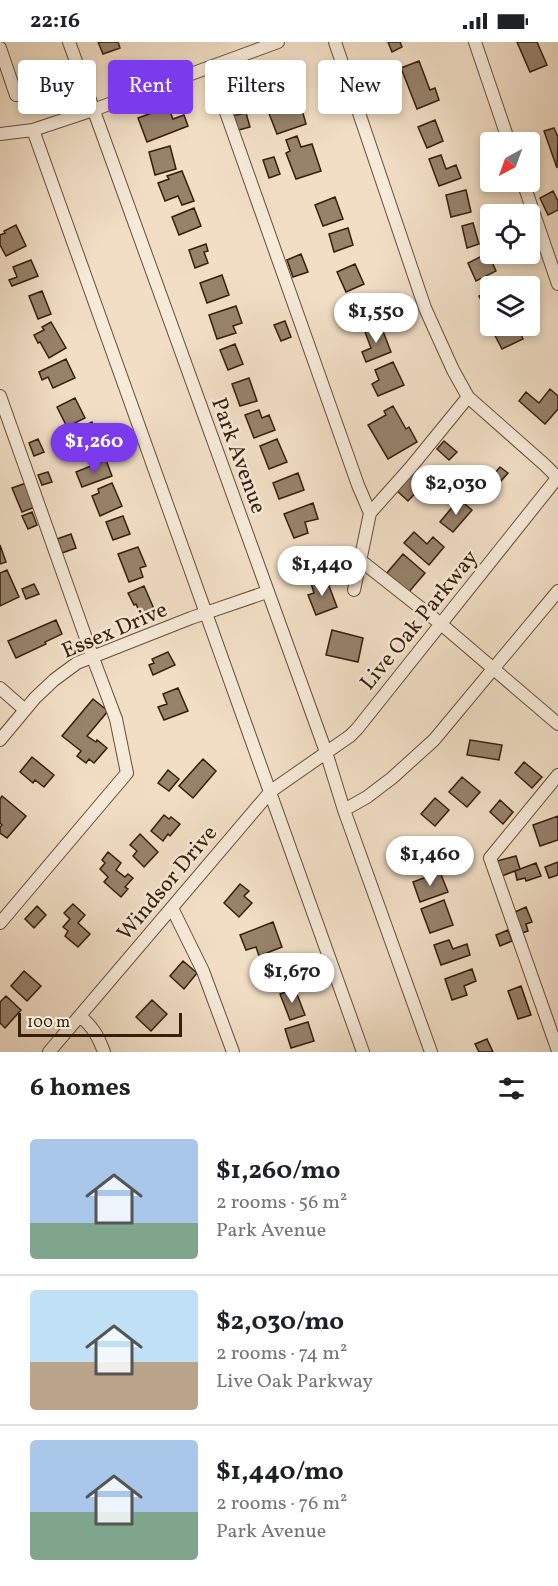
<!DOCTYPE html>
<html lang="en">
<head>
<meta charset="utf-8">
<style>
	body { margin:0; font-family:Vollkorn,serif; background:#f6f6f6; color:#202124; height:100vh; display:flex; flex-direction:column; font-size:22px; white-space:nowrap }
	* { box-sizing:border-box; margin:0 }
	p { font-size:20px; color:#757577 }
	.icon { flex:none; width:33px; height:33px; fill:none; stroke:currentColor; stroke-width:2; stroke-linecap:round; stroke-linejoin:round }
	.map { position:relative; height:1010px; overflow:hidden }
	.sheet { display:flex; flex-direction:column; background:#fff; flex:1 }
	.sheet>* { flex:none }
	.top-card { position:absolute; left:18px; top:18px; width:522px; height:54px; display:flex; gap:12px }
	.needle { width:39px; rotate:221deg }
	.fabs { position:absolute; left:480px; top:90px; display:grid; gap:12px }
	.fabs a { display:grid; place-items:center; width:60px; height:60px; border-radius:6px; background:#fff; box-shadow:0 3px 9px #0003; font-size:30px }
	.scale { position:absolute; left:18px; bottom:15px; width:164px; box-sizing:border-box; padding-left:6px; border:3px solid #351f09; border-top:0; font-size:16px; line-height:21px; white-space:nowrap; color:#351f09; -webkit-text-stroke:4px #f6ead9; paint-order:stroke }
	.price { position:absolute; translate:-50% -51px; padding:0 14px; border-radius:21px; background:#fff; color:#222; font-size:20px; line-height:39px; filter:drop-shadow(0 2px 3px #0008) }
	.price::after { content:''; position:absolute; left:50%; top:36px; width:18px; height:14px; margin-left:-9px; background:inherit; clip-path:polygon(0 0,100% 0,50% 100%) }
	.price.on { background:#7c3aed; color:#fff }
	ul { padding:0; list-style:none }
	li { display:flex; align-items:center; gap:18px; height:150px; padding:0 30px }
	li+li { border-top:2px solid #e0e0e0 }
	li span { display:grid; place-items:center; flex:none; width:168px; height:120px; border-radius:6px; color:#555 }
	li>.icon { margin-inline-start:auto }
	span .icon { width:72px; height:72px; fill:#fffc; stroke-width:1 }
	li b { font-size:26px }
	h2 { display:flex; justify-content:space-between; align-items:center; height:72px; padding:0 30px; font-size:26px }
	.tag { padding:0 21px; border-radius:6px; background:#fff; box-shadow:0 3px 9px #0003; font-size:21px; line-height:54px }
	.tag.on { background:#7c3aed; color:#fff }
	.status { display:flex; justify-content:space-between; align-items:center; height:42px; padding:0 30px; background:#fff; direction:ltr }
	.status svg { height:16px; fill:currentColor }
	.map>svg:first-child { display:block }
	.building { fill:#97826b; stroke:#351f09; stroke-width:1.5 }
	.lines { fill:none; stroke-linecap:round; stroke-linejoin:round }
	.minor-casing { stroke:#644f38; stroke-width:14 }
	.minor { stroke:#f6ead9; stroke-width:12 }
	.labels { text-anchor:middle; stroke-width:5; stroke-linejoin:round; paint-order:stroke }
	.street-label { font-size:22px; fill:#351f09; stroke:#f6ead9 }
</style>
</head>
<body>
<div class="status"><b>22:16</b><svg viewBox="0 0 49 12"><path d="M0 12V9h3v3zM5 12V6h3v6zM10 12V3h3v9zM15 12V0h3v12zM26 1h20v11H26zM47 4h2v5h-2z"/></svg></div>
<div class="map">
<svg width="558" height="1010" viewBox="0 0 558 1010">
	<rect width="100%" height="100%" fill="#f1dec5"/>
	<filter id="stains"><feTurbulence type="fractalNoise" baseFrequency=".00333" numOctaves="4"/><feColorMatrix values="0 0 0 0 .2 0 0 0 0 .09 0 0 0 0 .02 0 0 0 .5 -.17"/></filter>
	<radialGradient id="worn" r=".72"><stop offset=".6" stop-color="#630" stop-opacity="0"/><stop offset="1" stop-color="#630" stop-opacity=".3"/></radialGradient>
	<!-- building -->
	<path class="building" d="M 98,0 L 118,0 L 120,6 L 103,12 Z
		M 388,0 L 400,0 L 402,5 L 392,10 Z
		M 517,0 L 537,0 L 547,23 L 530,30 Z
		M 419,19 L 430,48 L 435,46 L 439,58 L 417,67 L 401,26 Z
		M 288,29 L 295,48 L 278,55 L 270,35 Z
		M 299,57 L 306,82 L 277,92 L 268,69 Z
		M 168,65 L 173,77 L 184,73 L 188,84 L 147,100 L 138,76 Z
		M 246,71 L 250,85 L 235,89 L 231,74 Z
		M 435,78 L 443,99 L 427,106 L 418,85 Z
		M 554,86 L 558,95 L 557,126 L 544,89 Z
		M 297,94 L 301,105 L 312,102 L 321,129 L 296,137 L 286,111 L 290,109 L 286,98 Z
		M 170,104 L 176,127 L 155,133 L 149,110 Z
		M 441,113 L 446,127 L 456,123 L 461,136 L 439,144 L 429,117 Z
		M 274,115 L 280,132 L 269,136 L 263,118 Z
		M 182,129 L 194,159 L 182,163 L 178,154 L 165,159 L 158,141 L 169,137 L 167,134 Z
		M 466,148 L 471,170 L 451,175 L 446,153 Z
		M 553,149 L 558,159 L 558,168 L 548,173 L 540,156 Z
		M 335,155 L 343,177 L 323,184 L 315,163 Z
		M 194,166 L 201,184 L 179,193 L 172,175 Z
		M 473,181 L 479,202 L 467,206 L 462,184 Z
		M 16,183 L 26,204 L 6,214 L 0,203 L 0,193 L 5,191 L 4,189 Z
		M 348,186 L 353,203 L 334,210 L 329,192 Z
		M 206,202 L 208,209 L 204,210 L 208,221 L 195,226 L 189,208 Z
		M 488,211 L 496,229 L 476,239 L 468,221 Z
		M 301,212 L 308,230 L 293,235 L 287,218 Z
		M 31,218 L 38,234 L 12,244 L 9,238 L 17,235 L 13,225 Z
		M 355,222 L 364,242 L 346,250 L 337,230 Z
		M 222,233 L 229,253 L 207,261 L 200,241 Z
		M 490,248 L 490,273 L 489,274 L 479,254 Z
		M 42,249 L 51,272 L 38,277 L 29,254 Z
		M 381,254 L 387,274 L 356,285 L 350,266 Z
		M 236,264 L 242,281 L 233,284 L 236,291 L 217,297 L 209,273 Z
		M 285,279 L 291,295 L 281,299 L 274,283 Z
		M 51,280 L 66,306 L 49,316 L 40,300 L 38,301 L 34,293 L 44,288 L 42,285 Z
		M 381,284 L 391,310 L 366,320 L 362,310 L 371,306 L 365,290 Z
		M 490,284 L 517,284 L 523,297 L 502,307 Z
		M 235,302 L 243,322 L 228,328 L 220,308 Z
		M 66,317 L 75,336 L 53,346 L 48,335 L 42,338 L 39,330 Z
		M 393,320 L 404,343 L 378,354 L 372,342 L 379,338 L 375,328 Z
		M 249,336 L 257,359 L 240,364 L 232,342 Z
		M 550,347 L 558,354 L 558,367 L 545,382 L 519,359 L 526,350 L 539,361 Z
		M 75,356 L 85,376 L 67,385 L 57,365 Z
		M 393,364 L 406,387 L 409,385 L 417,400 L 388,417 L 368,383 L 386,373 L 384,369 Z
		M 259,368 L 262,376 L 269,373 L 275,388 L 254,396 L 245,373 Z
		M 92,380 L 103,405 L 78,417 L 71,402 L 82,397 L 77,387 Z
		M 38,397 L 44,410 L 34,414 L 29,401 Z
		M 277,397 L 287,420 L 269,427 L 260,404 Z
		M 444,399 L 457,410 L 449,418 L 437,407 Z
		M 106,418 L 112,434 L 82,445 L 76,430 Z
		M 500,425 L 508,431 L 486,456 L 468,440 L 480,426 L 491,436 Z
		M 48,430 L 52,440 L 42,443 L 38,433 Z
		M 298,431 L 304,448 L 279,457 L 273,441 Z
		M 412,431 L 424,442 L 408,459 L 396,448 Z
		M 26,441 L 35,465 L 22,470 L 12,446 Z
		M 112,441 L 122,464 L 100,474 L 92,454 L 99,451 L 98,447 Z
		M 459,457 L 472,468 L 453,490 L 440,480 Z
		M 313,461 L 318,477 L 305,480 L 308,491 L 294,496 L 284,472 Z
		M 32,470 L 37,483 L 28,487 L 22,474 Z
		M 123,474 L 130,492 L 113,498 L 106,480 Z
		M 414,490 L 427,502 L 433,495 L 444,505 L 429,523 L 404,501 Z
		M 71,492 L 76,506 L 62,511 L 57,497 Z
		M 0,503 L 6,520 L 0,522 Z
		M 138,505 L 146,524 L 140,526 L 143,535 L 129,540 L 118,512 Z
		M 403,512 L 425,531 L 408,551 L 386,532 Z
		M 7,528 L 19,555 L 0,564 L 0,531 Z
		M 326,536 L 337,565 L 316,573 L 308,553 L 314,551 L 311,541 Z
		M 34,542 L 39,552 L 26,557 L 22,547 Z
		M 144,544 L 154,567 L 141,573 L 136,562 L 134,563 L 128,551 Z
		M 56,578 L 62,592 L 45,600 L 46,602 L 16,616 L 8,599 Z
		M 332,588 L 363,596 L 358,620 L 326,613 Z
		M 168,610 L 175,623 L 153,633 L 149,623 L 154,621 L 152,617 Z
		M 178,646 L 188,669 L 164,678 L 158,665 L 167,662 L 163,652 Z
		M 93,657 L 108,669 L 87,694 L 96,700 L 97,698 L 107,706 L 94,721 L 89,717 L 86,721 L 77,714 L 81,709 L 62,694 Z
		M 470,698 L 502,703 L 499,718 L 467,713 Z
		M 32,715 L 54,733 L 44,745 L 35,738 L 33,741 L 20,730 Z
		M 203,717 L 216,729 L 193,756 L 179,744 Z
		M 524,720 L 542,735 L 532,746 L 515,731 Z
		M 168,728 L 179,737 L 169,749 L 158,741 Z
		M 462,735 L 480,750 L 467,765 L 449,750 Z
		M 2,754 L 26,774 L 7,796 L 0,791 L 0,785 L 2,783 L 0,781 L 0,757 Z
		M 435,756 L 449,768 L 435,784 L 421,772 Z
		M 500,758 L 513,770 L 503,782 L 490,770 Z
		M 164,773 L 169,777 L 171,775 L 180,782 L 170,794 L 168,792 L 163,799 L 151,789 Z
		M 558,774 L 558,798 L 540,804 L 533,783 Z
		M 140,792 L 158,810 L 144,825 L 133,814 L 137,809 L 130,803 Z
		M 415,798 L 426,800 L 422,820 L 411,818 Z
		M 108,810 L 121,821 L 116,828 L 125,835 L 128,832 L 133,836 L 125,845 L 128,847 L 121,855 L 104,840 L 108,835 L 100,827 L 105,821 L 102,818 Z
		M 516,814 L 520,827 L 502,834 L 497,819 Z
		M 558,820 L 558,833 L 549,836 L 545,825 Z
		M 536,821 L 541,834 L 526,839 L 525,836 L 517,838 L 515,829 Z
		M 440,830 L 448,850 L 420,860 L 413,840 Z
		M 240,842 L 249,849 L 244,854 L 252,861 L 239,875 L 224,861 Z
		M 444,858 L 453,883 L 430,891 L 421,867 Z
		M 73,862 L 85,873 L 78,881 L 90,892 L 78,905 L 65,894 L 68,889 L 63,885 L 70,877 L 64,871 Z
		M 37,864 L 46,873 L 34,886 L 25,877 Z
		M 526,865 L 532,880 L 526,882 L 528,889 L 522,891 L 515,870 Z
		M 273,880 L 282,905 L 259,914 L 256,905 L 246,908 L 240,893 Z
		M 508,888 L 512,899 L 500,904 L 496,893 Z
		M 449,898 L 453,907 L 467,902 L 470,913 L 441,923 L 434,903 Z
		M 283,916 L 292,939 L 275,945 L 266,922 Z
		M 183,919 L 197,931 L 184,947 L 170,934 Z
		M 472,927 L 476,939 L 464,944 L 467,953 L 452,958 L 445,937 Z
		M 24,929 L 41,944 L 27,959 L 11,944 Z
		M 521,944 L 531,973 L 518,977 L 508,949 Z
		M 295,947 L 305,973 L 290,978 L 280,952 Z
		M 6,954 L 21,968 L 5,986 L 0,981 L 0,960 Z
		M 152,958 L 167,972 L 151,989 L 136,975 Z
		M 308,980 L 314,999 L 291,1006 L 285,987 Z
		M 487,997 L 493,1010 L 479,1010 L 475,1002 Z"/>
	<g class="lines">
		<defs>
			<path id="minor" d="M 69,0 L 326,710 L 344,768 L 431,1010
				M 335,0 L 425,266 L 453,328 L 468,355 L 545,423 L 558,436
				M 475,0 L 509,100
				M 0,6 L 16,53
				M 210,25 L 358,443 L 370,471 L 354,548
				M 33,88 L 363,1010
				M 0,92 L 33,88 L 93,68 L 278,0
				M 523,140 L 558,242
				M 0,354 L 93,616 L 116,677 L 127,731 L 0,881
				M 370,471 L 411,425 L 468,355
				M 360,518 L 441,582 L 558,682
				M 0,646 L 25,668
				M 0,698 L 35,656 L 54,638 L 77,621 L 191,576 L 267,550
				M 558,733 L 490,816 L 558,1009
				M 344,768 L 367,755 L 392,736 L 434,698 L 558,549
				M 172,866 L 203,929 L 233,1010
				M 80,974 C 93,985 98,994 104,1010
				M 49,1010 L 271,749 L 350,694 L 357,687 L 558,435"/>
		</defs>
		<!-- minor casing -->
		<use href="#minor" class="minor-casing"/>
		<!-- minor -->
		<use href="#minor" class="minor"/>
	</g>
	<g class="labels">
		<!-- street labels -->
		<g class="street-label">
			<text transform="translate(240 413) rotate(70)" y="8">Park Avenue</text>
			<text transform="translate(418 577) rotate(-51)" y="8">Live Oak Parkway</text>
			<text transform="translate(114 587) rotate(-23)" y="8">Essex Drive</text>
			<text transform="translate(166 840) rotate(-50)" y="8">Windsor Drive</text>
		</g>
	</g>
	<rect width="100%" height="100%" filter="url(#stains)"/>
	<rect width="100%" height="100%" fill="url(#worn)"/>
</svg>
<div class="fabs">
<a><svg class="needle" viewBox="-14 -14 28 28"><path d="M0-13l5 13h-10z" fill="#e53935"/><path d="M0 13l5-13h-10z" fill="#757577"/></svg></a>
<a><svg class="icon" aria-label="locate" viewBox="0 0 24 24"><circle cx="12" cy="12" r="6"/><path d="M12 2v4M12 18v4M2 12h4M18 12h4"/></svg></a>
<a><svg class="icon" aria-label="layers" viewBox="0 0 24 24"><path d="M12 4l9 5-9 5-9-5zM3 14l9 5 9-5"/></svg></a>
</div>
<div class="scale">100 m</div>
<b class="price" style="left:376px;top:302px">$1,550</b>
<b class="price on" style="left:94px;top:432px">$1,260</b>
<b class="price" style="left:456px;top:474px">$2,030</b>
<b class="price" style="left:322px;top:555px">$1,440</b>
<b class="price" style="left:430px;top:845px">$1,460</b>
<b class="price" style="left:292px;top:962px">$1,670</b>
<div class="top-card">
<a class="tag">Buy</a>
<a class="tag on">Rent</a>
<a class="tag">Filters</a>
<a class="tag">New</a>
</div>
</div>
<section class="sheet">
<h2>6 homes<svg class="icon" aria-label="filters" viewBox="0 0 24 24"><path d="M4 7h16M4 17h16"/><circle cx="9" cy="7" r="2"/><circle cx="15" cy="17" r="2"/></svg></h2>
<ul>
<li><span style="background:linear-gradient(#a9c7e8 70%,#7fa58c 0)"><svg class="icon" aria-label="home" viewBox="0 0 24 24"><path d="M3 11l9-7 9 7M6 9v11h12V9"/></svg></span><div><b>$1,260/mo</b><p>2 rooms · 56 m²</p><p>Park Avenue</p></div></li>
<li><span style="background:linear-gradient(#bfe0f5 60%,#b9a48a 0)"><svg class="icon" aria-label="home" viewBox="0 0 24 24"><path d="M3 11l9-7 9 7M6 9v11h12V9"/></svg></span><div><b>$2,030/mo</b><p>2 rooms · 74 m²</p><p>Live Oak Parkway</p></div></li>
<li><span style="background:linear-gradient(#a9c7e8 60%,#7fa58c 0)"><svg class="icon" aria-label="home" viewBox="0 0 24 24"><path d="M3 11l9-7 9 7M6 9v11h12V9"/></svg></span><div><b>$1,440/mo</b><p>2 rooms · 76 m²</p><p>Park Avenue</p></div></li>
</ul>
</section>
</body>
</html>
